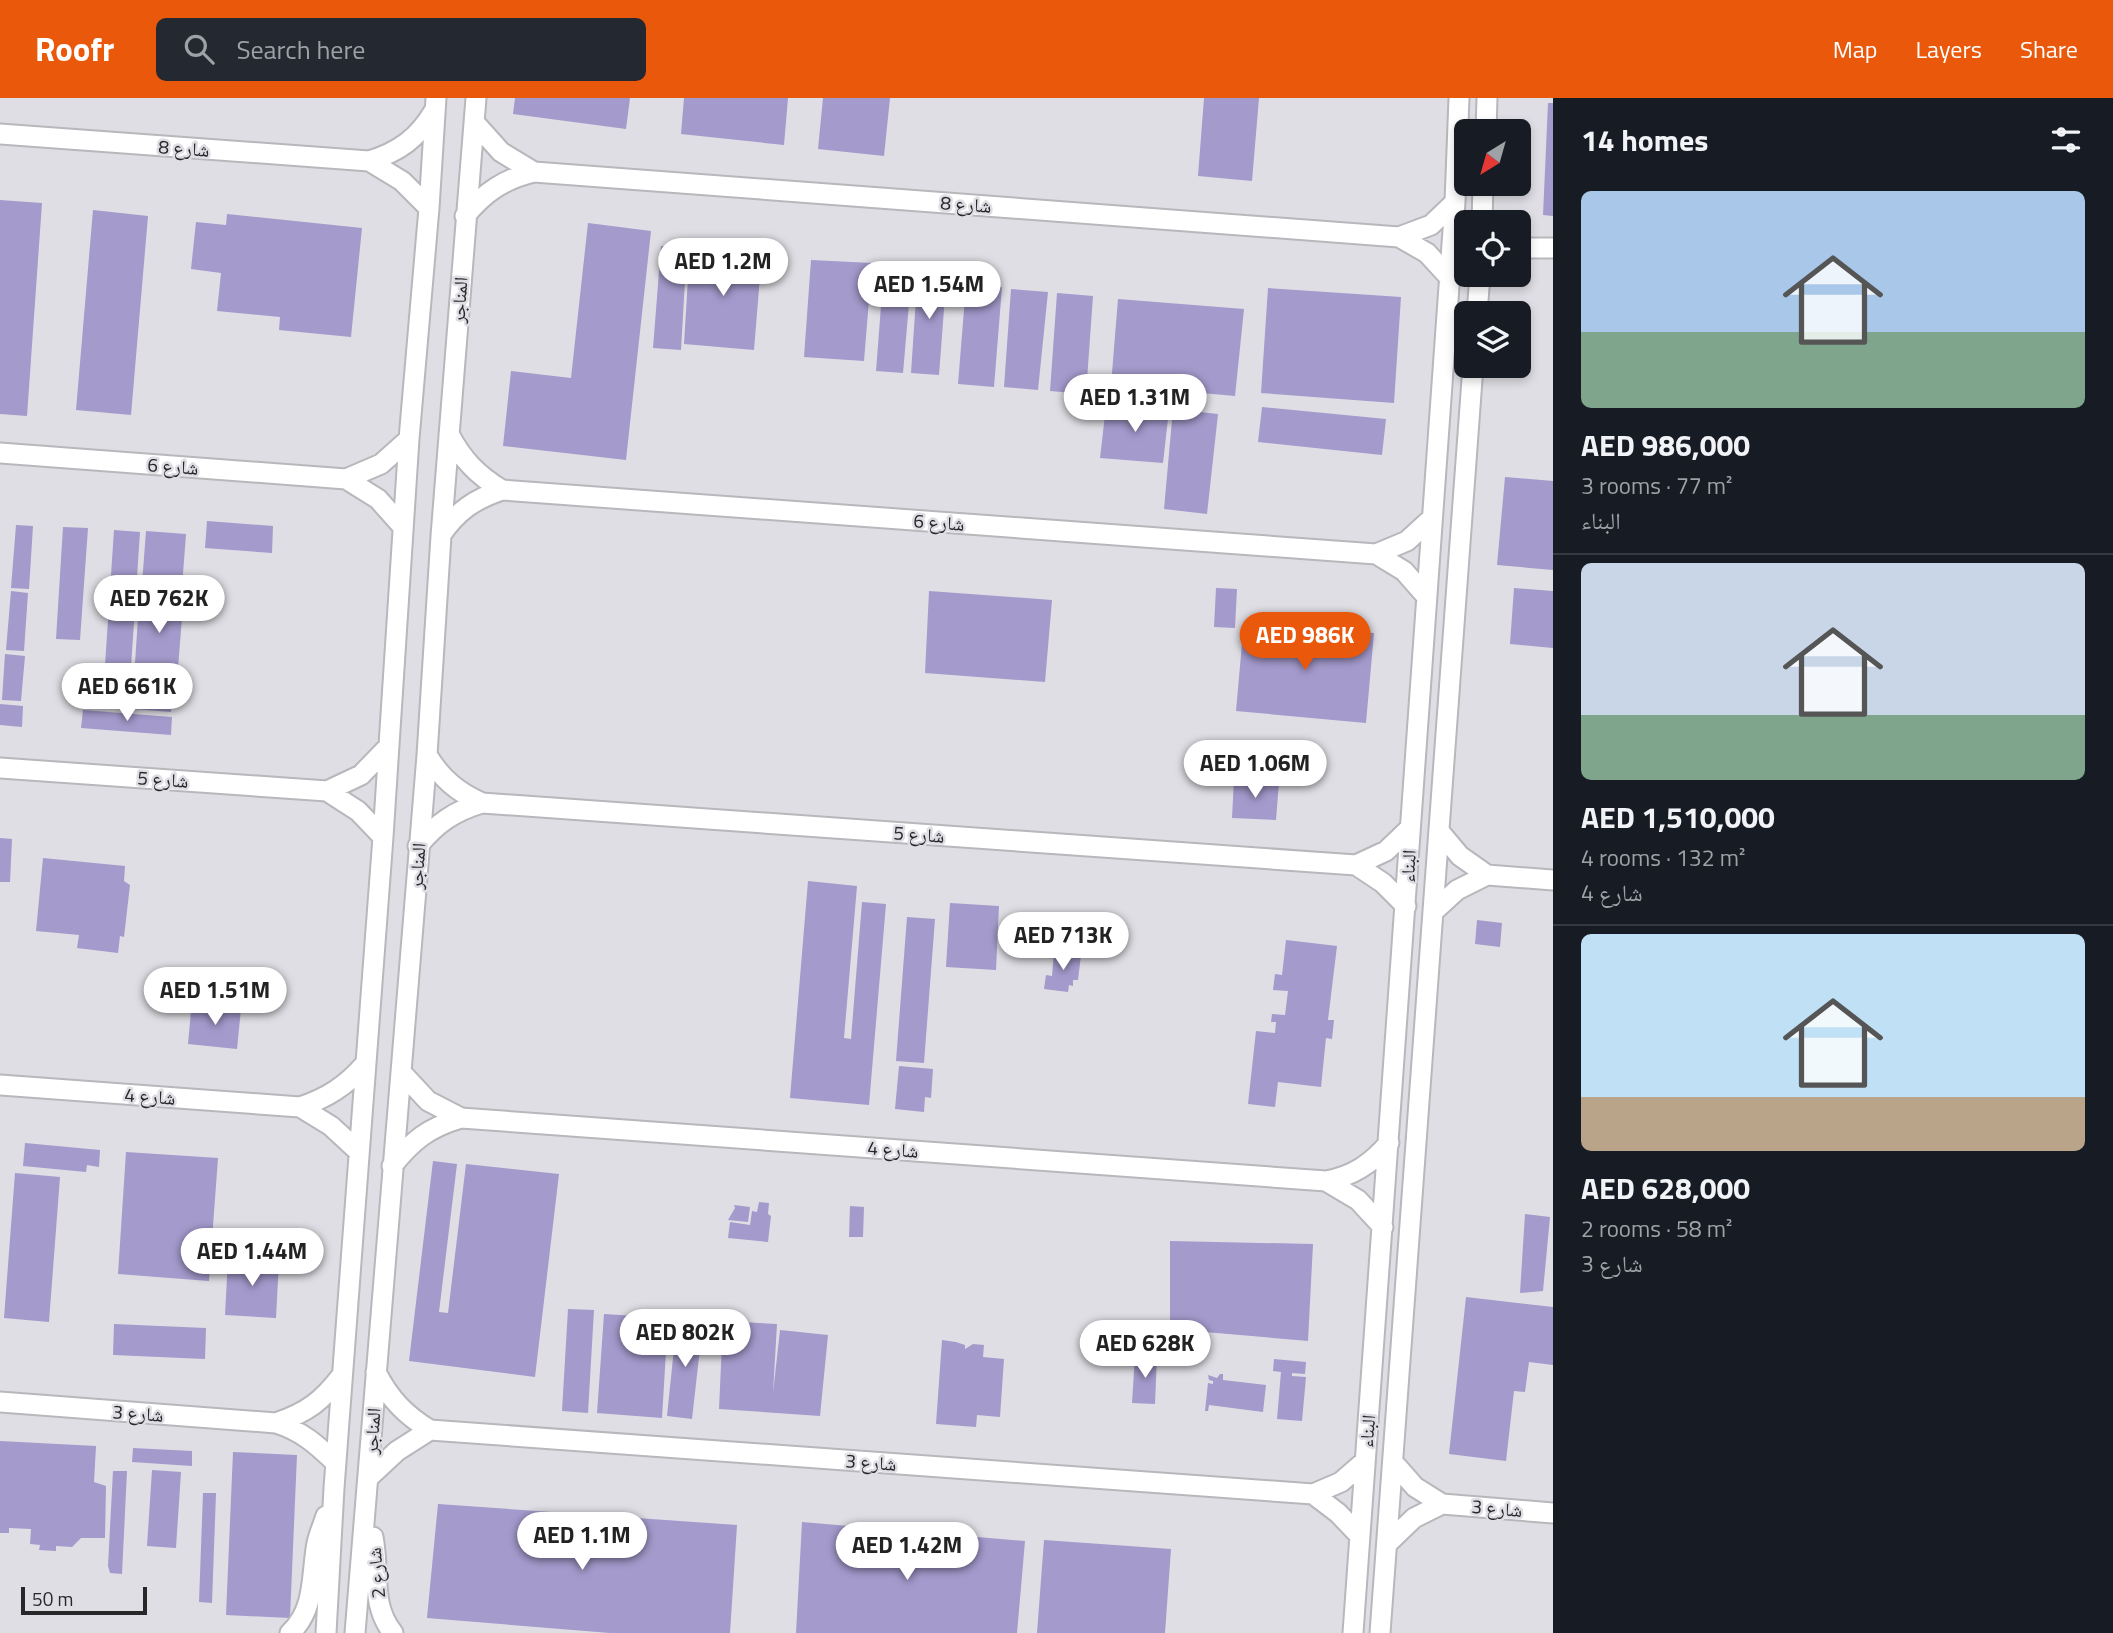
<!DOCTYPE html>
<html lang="en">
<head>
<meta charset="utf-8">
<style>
	body { margin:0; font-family:"Titillium Web","Noto Naskh Arabic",sans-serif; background:#242831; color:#f1f3f6; height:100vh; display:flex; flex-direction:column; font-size:26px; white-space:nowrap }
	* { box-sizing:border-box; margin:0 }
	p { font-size:23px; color:#9ea1a6 }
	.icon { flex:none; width:38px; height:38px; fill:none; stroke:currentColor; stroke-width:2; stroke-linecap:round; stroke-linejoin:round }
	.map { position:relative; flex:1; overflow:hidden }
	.side { display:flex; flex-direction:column; background:#171b24; width:560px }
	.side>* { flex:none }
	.needle { width:46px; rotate:217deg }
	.tools { position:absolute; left:1454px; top:21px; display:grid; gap:14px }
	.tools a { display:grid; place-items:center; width:77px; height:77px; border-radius:10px; background:#171b24; box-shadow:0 4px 10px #0003; font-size:35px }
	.scale { position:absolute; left:21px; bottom:18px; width:126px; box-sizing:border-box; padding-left:7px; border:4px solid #28282a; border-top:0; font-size:19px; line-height:24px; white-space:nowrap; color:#28282a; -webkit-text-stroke:5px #dfdee4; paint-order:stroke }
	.price { position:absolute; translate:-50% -60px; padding:0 16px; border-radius:24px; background:#fff; color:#222; font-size:23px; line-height:46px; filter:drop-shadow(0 2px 4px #0008) }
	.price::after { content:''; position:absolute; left:50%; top:42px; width:21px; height:16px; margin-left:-10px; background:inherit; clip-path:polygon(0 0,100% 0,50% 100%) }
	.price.on { background:#ea580c; color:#fff }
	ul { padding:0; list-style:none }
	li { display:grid; align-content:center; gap:14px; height:371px; padding:0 28px }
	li+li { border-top:2px solid #363941 }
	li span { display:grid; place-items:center; height:217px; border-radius:10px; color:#555 }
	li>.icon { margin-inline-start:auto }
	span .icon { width:126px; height:126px; fill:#fffc; stroke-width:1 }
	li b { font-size:30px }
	h2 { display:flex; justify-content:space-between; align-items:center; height:84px; padding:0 28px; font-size:30px }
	header { display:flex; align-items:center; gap:42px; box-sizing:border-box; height:98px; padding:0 35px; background:#ea580c; color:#fff }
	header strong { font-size:33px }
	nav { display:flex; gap:38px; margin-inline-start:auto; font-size:24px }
	.search { width:490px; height:63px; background:#242831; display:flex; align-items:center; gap:18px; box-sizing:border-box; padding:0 24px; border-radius:10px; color:#9ea1a6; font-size:26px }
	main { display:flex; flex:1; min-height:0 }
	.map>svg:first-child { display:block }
	.building { fill:#a49acc }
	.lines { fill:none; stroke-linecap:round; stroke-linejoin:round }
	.street-casing { stroke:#b7b7bc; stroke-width:23 }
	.street { stroke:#fff; stroke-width:19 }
	.labels { text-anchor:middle; stroke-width:5; stroke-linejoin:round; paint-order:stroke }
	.street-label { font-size:19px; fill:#28282a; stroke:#dfdee4 }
</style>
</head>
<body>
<header>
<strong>Roofr</strong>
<div class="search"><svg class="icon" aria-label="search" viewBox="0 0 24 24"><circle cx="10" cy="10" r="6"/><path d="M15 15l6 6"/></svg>Search here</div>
<nav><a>Map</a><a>Layers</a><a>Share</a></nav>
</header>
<main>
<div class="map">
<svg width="1553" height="1535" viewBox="0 0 1553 1535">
	<rect width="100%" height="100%" fill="#dfdee4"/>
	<!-- building -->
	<path class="building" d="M 515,0 L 630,0 L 626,31 L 513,16 Z
		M 684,0 L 788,0 L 784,47 L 681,36 Z
		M 823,0 L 890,0 L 884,58 L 818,51 Z
		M 1204,0 L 1259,0 L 1252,83 L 1198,78 Z
		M 1548,5 L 1553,5 L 1553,118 L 1543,117 Z
		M 0,102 L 42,105 L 27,318 L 0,316 Z
		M 93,112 L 148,118 L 131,317 L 76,312 Z
		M 227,116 L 362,130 L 351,239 L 279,232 L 280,219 L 217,213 L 221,175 L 191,171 L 196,124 L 226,127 Z
		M 588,125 L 651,133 L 626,362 L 503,348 L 511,273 L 571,280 Z
		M 661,148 L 687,149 L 681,252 L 653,250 Z
		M 690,148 L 762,154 L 754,252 L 684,246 Z
		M 811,162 L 872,165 L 864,263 L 804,259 Z
		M 884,169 L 912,171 L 903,275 L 876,273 Z
		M 918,170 L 947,172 L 939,277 L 911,275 Z
		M 966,187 L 1002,189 L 994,289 L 958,286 Z
		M 1268,190 L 1401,199 L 1394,305 L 1261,295 Z
		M 1011,191 L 1048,194 L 1038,292 L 1004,289 Z
		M 1057,195 L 1093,198 L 1086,296 L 1050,293 Z
		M 1118,201 L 1244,211 L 1235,298 L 1111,287 Z
		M 1106,308 L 1169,312 L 1163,365 L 1100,360 Z
		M 1262,309 L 1386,321 L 1382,357 L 1258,344 Z
		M 1173,311 L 1218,316 L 1207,416 L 1164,411 Z
		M 1505,379 L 1553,383 L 1553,472 L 1497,467 Z
		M 207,423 L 273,428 L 272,455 L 205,450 Z
		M 16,427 L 33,428 L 29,491 L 11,490 Z
		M 63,429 L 88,430 L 80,542 L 56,541 Z
		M 114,432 L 140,434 L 130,584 L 104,582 Z
		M 146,433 L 186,436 L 182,489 L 142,486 Z
		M 140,490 L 184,494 L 177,583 L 134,580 Z
		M 1216,490 L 1237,491 L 1235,530 L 1214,529 Z
		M 1514,490 L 1553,493 L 1553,550 L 1510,546 Z
		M 11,493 L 28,495 L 24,553 L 6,552 Z
		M 929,493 L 1052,502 L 1045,584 L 925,575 Z
		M 1244,523 L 1374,535 L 1366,625 L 1236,613 Z
		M 5,556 L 25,558 L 21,603 L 2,602 Z
		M 84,584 L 172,591 L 171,614 L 82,607 Z
		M 0,606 L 23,608 L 22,629 L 0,627 Z
		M 83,612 L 172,619 L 171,637 L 81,630 Z
		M 1234,681 L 1279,684 L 1276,722 L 1232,720 Z
		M 0,740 L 12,741 L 10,784 L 0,784 Z
		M 43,760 L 125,768 L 124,783 L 130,787 L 124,839 L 120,838 L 118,855 L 77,850 L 79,837 L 36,833 Z
		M 808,783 L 857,788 L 844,940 L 851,941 L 862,804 L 886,806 L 869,1007 L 790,1000 Z
		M 950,805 L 999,808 L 996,872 L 946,869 Z
		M 907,819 L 935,821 L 924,965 L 896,963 Z
		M 1477,822 L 1502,825 L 1500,849 L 1475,846 Z
		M 1286,842 L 1337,848 L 1328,922 L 1334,922 L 1332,941 L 1326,940 L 1321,989 L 1278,984 L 1275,1009 L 1248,1006 L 1256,933 L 1275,935 L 1276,924 L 1271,924 L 1272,916 L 1285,917 L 1288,893 L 1273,892 L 1275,876 L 1282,877 Z
		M 1054,854 L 1081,857 L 1078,882 L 1073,882 L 1073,888 L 1069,887 L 1068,894 L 1044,891 L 1046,877 L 1052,878 Z
		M 196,906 L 241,911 L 237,951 L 188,946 L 191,913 Z
		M 899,968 L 933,971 L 931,1000 L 925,999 L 924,1014 L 895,1011 Z
		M 25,1045 L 100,1052 L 99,1069 L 87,1067 L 86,1074 L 23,1068 Z
		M 126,1054 L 218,1060 L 209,1183 L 118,1176 Z
		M 433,1063 L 457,1066 L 439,1214 L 448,1215 L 466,1066 L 559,1076 L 535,1279 L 409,1263 Z
		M 15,1075 L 60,1079 L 49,1224 L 4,1220 Z
		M 759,1104 L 769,1105 L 768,1116 L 771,1118 L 768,1144 L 728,1140 L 730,1124 L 750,1127 L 752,1113 L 757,1114 Z
		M 734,1107 L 750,1109 L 748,1124 L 728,1122 L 735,1110 Z
		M 850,1108 L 864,1109 L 863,1139 L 849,1139 Z
		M 1525,1116 L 1550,1119 L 1543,1193 L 1520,1195 Z
		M 1170,1143 L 1313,1146 L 1308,1243 L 1170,1231 Z
		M 228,1160 L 279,1163 L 276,1220 L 225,1217 Z
		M 1466,1199 L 1553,1209 L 1553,1267 L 1529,1264 L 1525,1294 L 1514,1293 L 1506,1363 L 1449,1356 Z
		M 568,1211 L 594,1212 L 588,1315 L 562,1313 Z
		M 604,1216 L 668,1220 L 662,1320 L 597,1315 Z
		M 677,1221 L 703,1224 L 692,1321 L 667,1318 Z
		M 723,1223 L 777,1226 L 773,1295 L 780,1232 L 828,1237 L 820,1318 L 719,1311 Z
		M 114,1226 L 206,1230 L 205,1261 L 113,1257 Z
		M 942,1242 L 956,1244 L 965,1247 L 965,1251 L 973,1246 L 984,1247 L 983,1259 L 1004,1261 L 1000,1319 L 977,1317 L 976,1329 L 936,1326 Z
		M 1135,1257 L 1157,1258 L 1155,1306 L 1132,1305 Z
		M 1274,1261 L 1306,1264 L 1305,1276 L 1292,1275 L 1292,1278 L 1306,1279 L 1302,1323 L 1277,1321 L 1281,1274 L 1273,1273 Z
		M 1220,1276 L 1223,1276 L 1223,1282 L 1266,1287 L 1263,1314 L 1209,1307 L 1208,1313 L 1205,1313 L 1208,1285 L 1213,1286 L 1213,1283 L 1209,1282 L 1208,1277 L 1217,1280 Z
		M 0,1343 L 96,1348 L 94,1384 L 106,1388 L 105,1440 L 81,1440 L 72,1449 L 56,1448 L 56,1453 L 39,1452 L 40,1447 L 30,1446 L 31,1431 L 9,1430 L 9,1435 L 0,1435 Z
		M 133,1350 L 192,1353 L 192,1368 L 132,1364 Z
		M 233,1354 L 297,1357 L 290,1520 L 226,1517 Z
		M 152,1372 L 181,1374 L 176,1450 L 147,1448 Z
		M 113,1373 L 127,1373 L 122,1476 L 110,1475 L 108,1468 Z
		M 203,1395 L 216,1395 L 212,1505 L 199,1504 Z
		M 438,1406 L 737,1427 L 730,1535 L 610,1535 L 427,1520 Z
		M 802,1424 L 1025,1443 L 1017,1535 L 796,1535 Z
		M 1044,1442 L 1171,1451 L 1165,1535 L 1037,1535 Z"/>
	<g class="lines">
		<defs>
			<path id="street" d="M 475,25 L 501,54 L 534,74
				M 1486,33 L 1487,0
				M 0,36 L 369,63 C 399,54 418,40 434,13
				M 369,63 L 402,83 L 429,110
				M 465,118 C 485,94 504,81 534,74 L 1399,139 L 1431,127 L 1455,104
				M 1482,124 L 1483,86
				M 1399,139 L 1427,155 L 1449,179
				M 1519,153 L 1529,150 L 1553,150
				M 1477,215 L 1480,177
				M 449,336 C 462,361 477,377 502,392
				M 0,355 L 346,381 L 378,401 L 403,429
				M 346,381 L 381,366 L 409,341
				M 441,437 C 457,413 475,401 502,392 L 1376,456 L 1407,443 L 1431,421
				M 1376,456 L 1404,473 L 1426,498
				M 427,657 C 441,680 457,694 482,705 L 1356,767 L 1386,753 L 1410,730
				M 0,670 L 327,693 L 358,713 L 383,739
				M 327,693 L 361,677 L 388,649
				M 1439,733 L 1460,758 L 1487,777
				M 418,748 C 436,726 454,713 482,705
				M 1356,767 L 1383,785 L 1406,808
				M 1433,814 L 1457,792 L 1487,777 L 1553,782
				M 401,974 L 428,1003 L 461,1020 L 1326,1083 C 1353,1078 1371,1066 1389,1045
				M 0,987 L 300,1009 C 327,1000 346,988 365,966
				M 300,1009 L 331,1028 L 358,1053
				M 392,1068 C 413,1042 428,1030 461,1020
				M 1326,1083 L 1358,1102 L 1383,1129
				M 376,1274 C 389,1300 405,1317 430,1332 L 1313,1396 L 1341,1384 L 1364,1364
				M 0,1304 L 276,1325 C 302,1333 317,1347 336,1365
				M 276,1325 C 308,1314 322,1303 342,1277
				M 1393,1364 L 1415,1389 L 1442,1406 L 1553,1415
				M 368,1380 L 397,1353 L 430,1332
				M 1313,1396 L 1338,1415 L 1360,1438
				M 373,1439 C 380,1474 370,1506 393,1535
				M 1388,1445 L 1414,1420 L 1442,1406
				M 290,1535 C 316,1511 311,1476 317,1445 C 319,1436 323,1427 326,1418
				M 326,1535 L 334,1390 L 383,739 L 409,341 L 429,110 L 436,0
				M 355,1535 L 427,657 L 441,438 L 476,0
				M 1353,1535 L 1455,104 L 1459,0
				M 1380,1535 L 1473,268"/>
		</defs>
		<!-- street casing -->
		<use href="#street" class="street-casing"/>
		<!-- street -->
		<use href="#street" class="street"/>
	</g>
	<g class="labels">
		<!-- street labels -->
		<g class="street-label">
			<text transform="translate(184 50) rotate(4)" y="7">شارع 8</text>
			<text transform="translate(966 106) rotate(4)" y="7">شارع 8</text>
			<text transform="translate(459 202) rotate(-86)" y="7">المناجر</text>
			<text transform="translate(173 368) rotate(4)" y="7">شارع 6</text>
			<text transform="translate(939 424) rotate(4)" y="7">شارع 6</text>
			<text transform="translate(163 681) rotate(4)" y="7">شارع 5</text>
			<text transform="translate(919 736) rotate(4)" y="7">شارع 5</text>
			<text transform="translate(417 768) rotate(-86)" y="7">المناجر</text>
			<text transform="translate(1408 768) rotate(-87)" y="7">البناء</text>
			<text transform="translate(150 998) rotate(4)" y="7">شارع 4</text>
			<text transform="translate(893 1051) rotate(4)" y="7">شارع 4</text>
			<text transform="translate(138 1315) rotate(4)" y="7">شارع 3</text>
			<text transform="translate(372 1333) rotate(-86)" y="7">المناجر</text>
			<text transform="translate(1367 1333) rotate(-85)" y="7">البناء</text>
			<text transform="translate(871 1364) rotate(4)" y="7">شارع 3</text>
			<text transform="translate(1497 1410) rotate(5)" y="7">شارع 3</text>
			<text transform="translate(376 1475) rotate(-95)" y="7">شارع 2</text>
		</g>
	</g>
</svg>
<div class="tools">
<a><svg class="needle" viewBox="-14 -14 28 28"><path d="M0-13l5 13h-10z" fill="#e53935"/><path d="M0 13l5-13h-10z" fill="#9ea1a6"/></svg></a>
<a><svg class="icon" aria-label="locate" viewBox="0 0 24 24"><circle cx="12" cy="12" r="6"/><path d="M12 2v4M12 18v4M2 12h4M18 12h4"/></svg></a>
<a><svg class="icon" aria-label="layers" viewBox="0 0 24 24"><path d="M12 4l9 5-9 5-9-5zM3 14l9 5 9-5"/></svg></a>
</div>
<div class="scale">50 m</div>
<b class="price" style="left:723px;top:200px">AED 1.2M</b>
<b class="price" style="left:929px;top:223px">AED 1.54M</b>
<b class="price" style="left:1135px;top:336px">AED 1.31M</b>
<b class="price" style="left:159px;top:537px">AED 762K</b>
<b class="price on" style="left:1305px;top:574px">AED 986K</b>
<b class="price" style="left:127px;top:625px">AED 661K</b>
<b class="price" style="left:1255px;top:702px">AED 1.06M</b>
<b class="price" style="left:1063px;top:874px">AED 713K</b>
<b class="price" style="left:215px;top:929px">AED 1.51M</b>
<b class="price" style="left:252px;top:1190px">AED 1.44M</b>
<b class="price" style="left:685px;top:1271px">AED 802K</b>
<b class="price" style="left:1145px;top:1282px">AED 628K</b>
<b class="price" style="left:582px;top:1474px">AED 1.1M</b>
<b class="price" style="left:907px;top:1484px">AED 1.42M</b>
</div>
<section class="side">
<h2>14 homes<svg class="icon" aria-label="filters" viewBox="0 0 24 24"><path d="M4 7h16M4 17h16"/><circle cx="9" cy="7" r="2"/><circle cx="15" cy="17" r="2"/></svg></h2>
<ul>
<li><span style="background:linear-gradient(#a9c7e8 65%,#7fa58c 0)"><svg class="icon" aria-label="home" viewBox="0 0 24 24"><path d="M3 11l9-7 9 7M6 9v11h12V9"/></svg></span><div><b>AED 986,000</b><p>3 rooms · 77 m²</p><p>البناء</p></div></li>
<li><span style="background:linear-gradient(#c9d6e8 70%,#7fa58c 0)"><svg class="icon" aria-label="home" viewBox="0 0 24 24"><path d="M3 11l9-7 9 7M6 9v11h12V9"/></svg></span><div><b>AED 1,510,000</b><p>4 rooms · 132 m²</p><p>شارع 4</p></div></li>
<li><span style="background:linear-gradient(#bfe0f5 75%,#b9a48a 0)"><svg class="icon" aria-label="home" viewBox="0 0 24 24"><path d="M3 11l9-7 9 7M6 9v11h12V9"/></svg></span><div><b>AED 628,000</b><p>2 rooms · 58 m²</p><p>شارع 3</p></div></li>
</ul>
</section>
</main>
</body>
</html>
